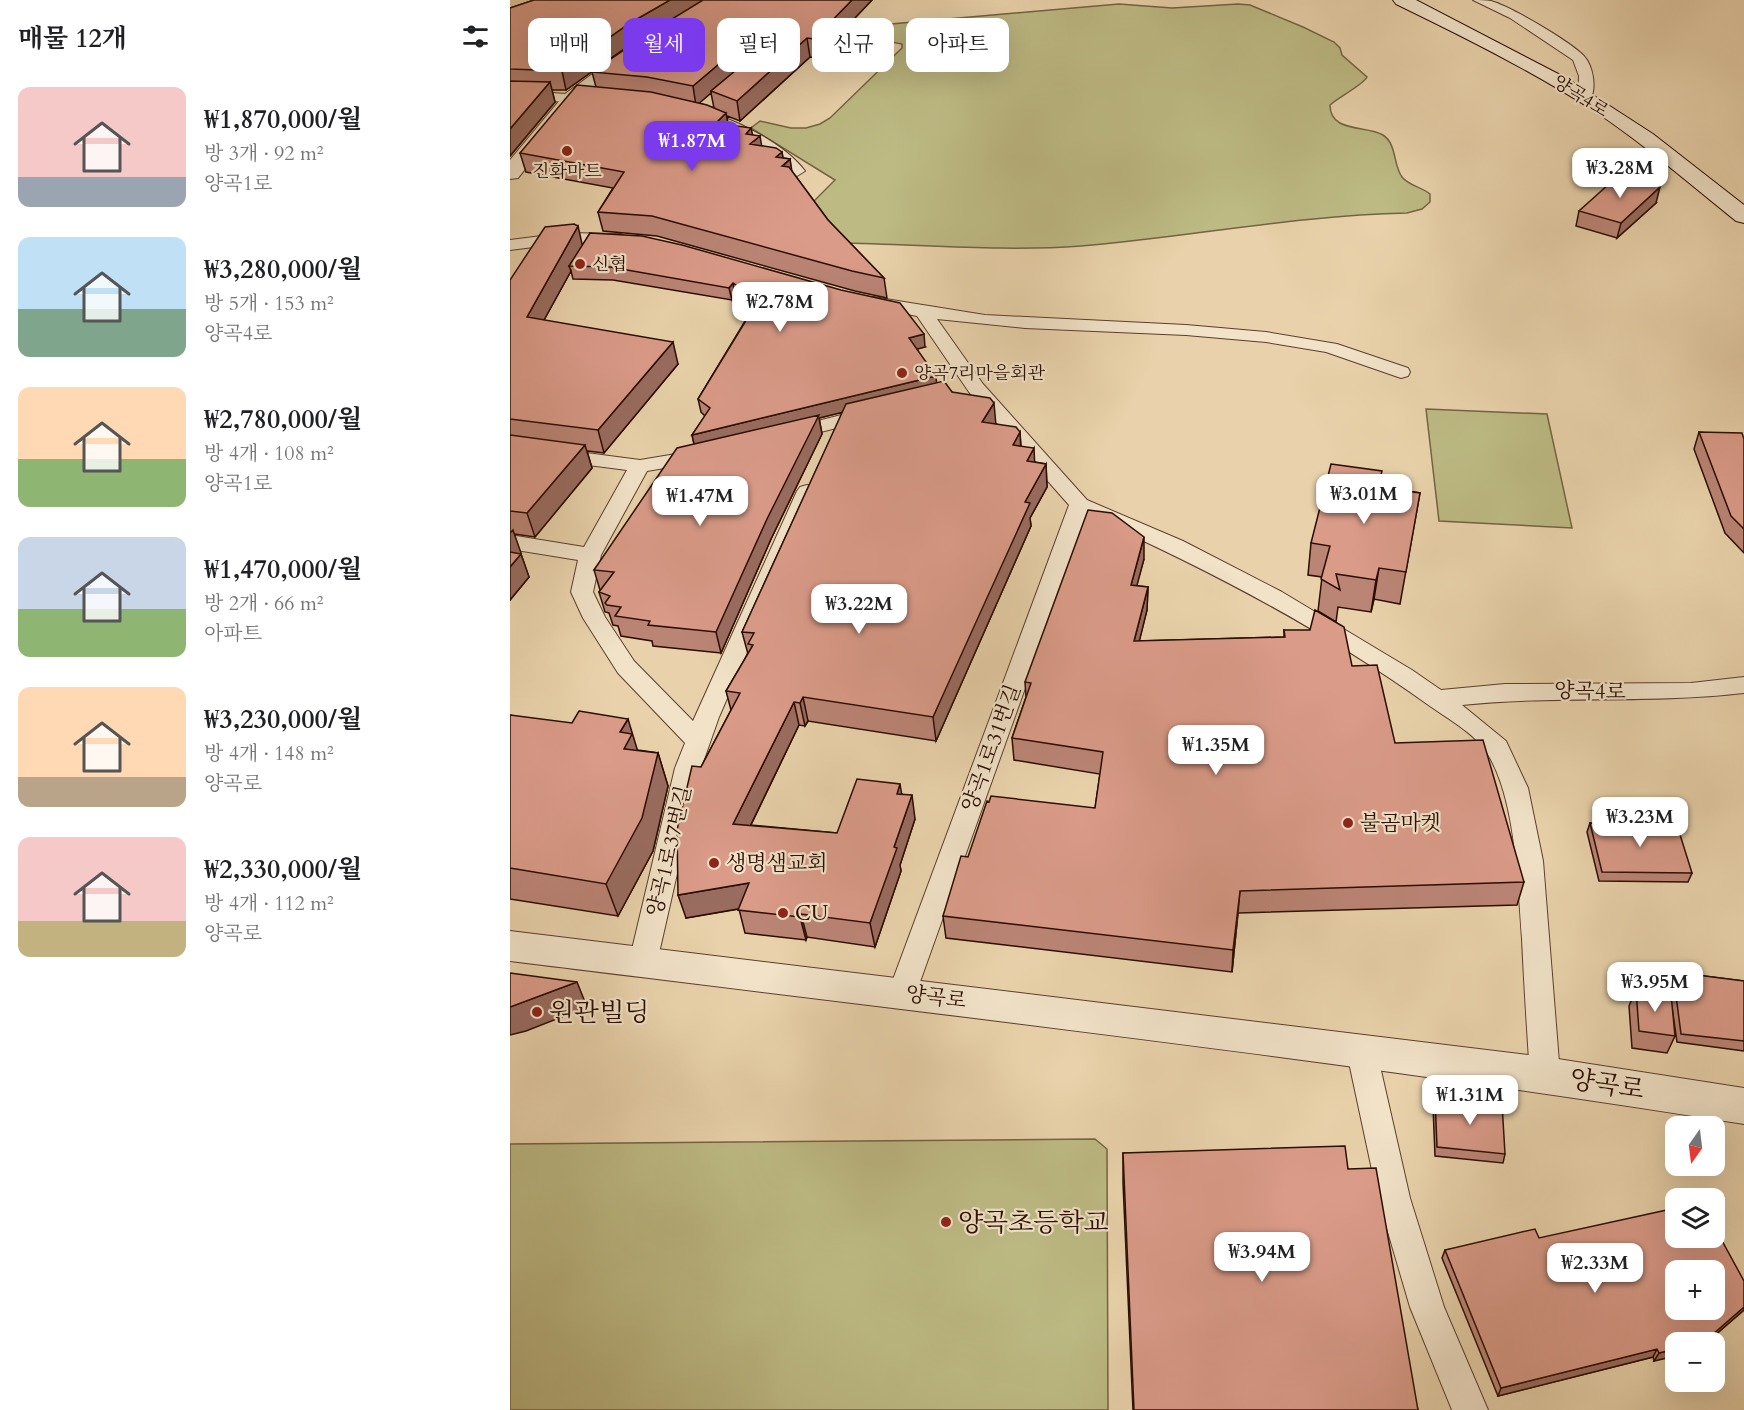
<!DOCTYPE html>
<html lang="ko">
<head>
<meta charset="utf-8">
<style>
	body { margin:0; font-family:Cardo,"Noto Serif KR",serif; background:#f6f6f6; color:#202124; height:100vh; display:flex; flex-direction:column; font-size:22px; white-space:nowrap }
	* { box-sizing:border-box; margin:0 }
	p { font-size:20px; color:#757577 }
	.icon { flex:none; width:33px; height:33px; fill:none; stroke:currentColor; stroke-width:2; stroke-linecap:round; stroke-linejoin:round }
	.map { position:relative; flex:1; overflow:hidden }
	.details { display:flex; flex-direction:column; background:#fff; width:510px }
	.details>* { flex:none }
	.top-card { position:absolute; left:18px; top:18px; width:570px; height:54px; display:flex; gap:12px }
	.needle { width:39px; rotate:194deg }
	.tools { position:absolute; left:1155px; top:1116px; display:grid; gap:12px }
	.tools a { display:grid; place-items:center; width:60px; height:60px; border-radius:12px; background:#fff; box-shadow:0 6px 24px #0002; font-size:30px }
	.price { position:absolute; translate:-50% -51px; padding:0 14px; border-radius:12px; background:#fff; color:#222; font-size:20px; line-height:39px; filter:drop-shadow(0 2px 3px #0008) }
	.price::after { content:''; position:absolute; left:50%; top:36px; width:18px; height:14px; margin-left:-9px; background:inherit; clip-path:polygon(0 0,100% 0,50% 100%) }
	.price.active { background:#7c3aed; color:#fff }
	ul { padding:0; list-style:none }
	li { display:flex; align-items:center; gap:18px; height:150px; padding:0 18px }
	li span { display:grid; place-items:center; flex:none; width:168px; height:120px; border-radius:12px; color:#555 }
	li>.icon { margin-inline-start:auto }
	span .icon { width:72px; height:72px; fill:#fffc; stroke-width:1 }
	li b { font-size:26px }
	h2 { display:flex; justify-content:space-between; align-items:center; height:72px; padding:0 18px; font-size:26px }
	.pill { padding:0 21px; border-radius:12px; background:#fff; box-shadow:0 6px 24px #0002; font-size:21px; line-height:54px }
	.pill.active { background:#7c3aed; color:#fff }
	main { display:flex; flex:1; min-height:0 }
	.map>svg:first-child { display:block }
	.green { fill:#bdba84; stroke:#746342; stroke-width:1.5 }
	.lines { fill:none; stroke-linecap:round; stroke-linejoin:round }
	.service-casing { stroke:#5a3e2c; stroke-width:2 }
	.tertiary-casing { stroke:#5a3e2c; stroke-width:2 }
	.secondary-casing { stroke:#2a0c01; stroke-width:2 }
	.service { fill:#f1e2c8; fill-rule:evenodd }
	.tertiary { fill:#f1e2c8; fill-rule:evenodd }
	.secondary { fill:#f1e2c8; fill-rule:evenodd }
	.wall { fill:#bb8576; stroke:#2a0c01; stroke-width:1.5; fill-rule:evenodd }
	.shaded-wall { fill:#996c60; stroke:#2a0c01; stroke-width:1.5 }
	.building { fill:#da9b89; stroke:#2a0c01; stroke-width:1.5; fill-rule:evenodd }
	.poi-dot { fill:#8f2418; stroke:#f1e2c8; stroke-width:2 }
	.labels { text-anchor:middle; stroke-width:4.5; stroke-linejoin:round; paint-order:stroke }
	.far-street-label { font-size:18px; fill:#2a0c01; stroke:#f1e2c8 }
	.far-poi-label { font-size:18px; fill:#2a0c01; stroke:#f1e2c8; text-anchor:start }
	.street-label { font-size:21px; fill:#2a0c01; stroke:#f1e2c8 }
	.poi-label { font-size:21px; fill:#2a0c01; stroke:#f1e2c8; text-anchor:start }
	.near-poi-label { font-size:26px; fill:#2a0c01; stroke:#f1e2c8; text-anchor:start }
	.near-street-label { font-size:26px; fill:#2a0c01; stroke:#f1e2c8 }
</style>
</head>
<body>
<main>
<section class="details">
<h2>매물 12개<svg class="icon" aria-label="filters" viewBox="0 0 24 24"><path d="M4 7h16M4 17h16"/><circle cx="9" cy="7" r="2"/><circle cx="15" cy="17" r="2"/></svg></h2>
<ul>
<li><span style="background:linear-gradient(#f6c9c9 75%,#9aa5b1 0)"><svg class="icon" aria-label="home" viewBox="0 0 24 24"><path d="M3 11l9-7 9 7M6 9v11h12V9"/></svg></span><div><b>₩1,870,000/월</b><p>방 3개 · 92 m²</p><p>양곡1로</p></div></li>
<li><span style="background:linear-gradient(#bfe0f5 60%,#7fa58c 0)"><svg class="icon" aria-label="home" viewBox="0 0 24 24"><path d="M3 11l9-7 9 7M6 9v11h12V9"/></svg></span><div><b>₩3,280,000/월</b><p>방 5개 · 153 m²</p><p>양곡4로</p></div></li>
<li><span style="background:linear-gradient(#ffd9b3 60%,#8fb573 0)"><svg class="icon" aria-label="home" viewBox="0 0 24 24"><path d="M3 11l9-7 9 7M6 9v11h12V9"/></svg></span><div><b>₩2,780,000/월</b><p>방 4개 · 108 m²</p><p>양곡1로</p></div></li>
<li><span style="background:linear-gradient(#c9d6e8 60%,#8fb573 0)"><svg class="icon" aria-label="home" viewBox="0 0 24 24"><path d="M3 11l9-7 9 7M6 9v11h12V9"/></svg></span><div><b>₩1,470,000/월</b><p>방 2개 · 66 m²</p><p>아파트</p></div></li>
<li><span style="background:linear-gradient(#ffd9b3 75%,#b9a48a 0)"><svg class="icon" aria-label="home" viewBox="0 0 24 24"><path d="M3 11l9-7 9 7M6 9v11h12V9"/></svg></span><div><b>₩3,230,000/월</b><p>방 4개 · 148 m²</p><p>양곡로</p></div></li>
<li><span style="background:linear-gradient(#f6c9c9 70%,#c2b280 0)"><svg class="icon" aria-label="home" viewBox="0 0 24 24"><path d="M3 11l9-7 9 7M6 9v11h12V9"/></svg></span><div><b>₩2,330,000/월</b><p>방 4개 · 112 m²</p><p>양곡로</p></div></li>
</ul>
</section>
<div class="map">
<svg width="1234" height="1410" viewBox="0 0 1234 1410">
	<rect width="100%" height="100%" fill="#e9d2ab"/>
	<filter id="stains"><feTurbulence type="fractalNoise" baseFrequency=".00333" numOctaves="4"/><feColorMatrix values="0 0 0 0 .2 0 0 0 0 .09 0 0 0 0 .02 0 0 0 .5 -.17"/></filter>
	<radialGradient id="worn" r=".72"><stop offset=".6" stop-color="#630" stop-opacity="0"/><stop offset="1" stop-color="#630" stop-opacity=".3"/></radialGradient>
	<!-- green -->
	<path class="green" d="M 609,4 L 662,8 L 728,4 L 740,5 L 793,27 L 824,42 L 830,48 L 832,55 L 857,77 C 854,84 829,97 820,105 C 820,133 856,125 873,135 C 887,144 883,165 892,177 C 899,186 912,187 920,194 L 920,202 L 912,209 L 897,213 C 788,215 680,237 571,246 C 492,252 408,244 329,243 L 302,203 L 325,180 L 241,128 L 250,121 L 281,128 L 296,128 L 310,124 L 320,118 L 392,48 L 392,44 L 366,39 L 366,29 L 381,24 Z
		M 916,409 L 1037,414 L 1062,528 L 929,521 Z
		M 585,1139 L 597,1149 L 598,1410 L 0,1410 L 0,1144 Z"/>
	<g class="lines">
		<defs>
			<path id="service" d="M 963,0 C 969,0 976,0 981,1 C 1000,6 1061,42 1074,56 C 1083,66 1087,88 1080,100 L 1075,101 L 1068,97 L 1069,76 L 1063,60 L 1000,18 Z
				M 0,90 L 84,96 L 91,100 L 84,104 L 0,98 Z
				M 187,109 C 221,117 273,142 295,171 L 287,176 L 282,174 C 251,148 221,128 182,116 L 180,113 L 182,110 Z
				M 55,233 L 111,234 L 119,239 L 111,244 L 55,243 L 0,250 L 0,240 Z
				M 363,297 L 475,315 L 676,325 L 756,332 L 827,344 L 898,368 L 900,372 L 898,376 L 891,378 L 816,352 L 756,342 L 676,335 L 515,328 L 427,319 L 473,384 L 577,500 L 673,541 L 772,592 L 902,670 L 931,690 L 995,684 L 1181,683 L 1234,677 L 1234,693 C 1140,704 1046,695 952,705 L 996,741 L 1018,788 L 1033,861 L 1050,1075 L 1046,1084 L 1035,1088 L 1024,1084 L 1020,1075 C 1017,1030 1014,984 1012,939 C 1008,886 1006,798 977,753 C 966,734 935,717 917,704 C 811,628 696,568 577,515 L 406,993 L 402,1001 L 392,1005 L 382,1001 L 378,993 L 559,505 L 459,392 L 407,316 L 357,306 L 354,302 L 357,298 Z
				M 359,408 L 366,410 L 369,414 L 366,418 L 279,440 L 272,438 L 269,434 L 272,430 Z
				M 0,443 L 130,460 L 190,450 L 197,452 L 200,456 L 197,460 L 190,462 L 137,471 L 91,555 L 83,592 L 95,617 L 124,661 L 183,721 L 287,491 L 290,487 L 297,485 L 304,487 L 307,491 L 209,717 L 191,768 L 147,962 L 143,970 L 133,973 L 123,970 L 119,962 L 165,768 L 175,743 L 108,673 L 73,618 L 61,592 L 68,560 L 0,549 L 0,535 L 74,547 L 117,470 L 0,455 Z
				M 852,1040 L 862,1044 L 867,1053 L 900,1198 L 934,1307 L 978,1410 L 942,1410 L 900,1307 L 868,1198 L 837,1053 L 842,1044 Z"/>
			<path id="tertiary" d="M 121,49 L 128,51 L 130,55 L 128,59 L 69,102 L 8,178 L 0,179 L 0,160 L 55,94 L 114,51 Z
				M 0,931 L 1035,1057 L 1234,1088 L 1234,1124 C 824,1059 412,1012 0,961 Z"/>
			<path id="secondary" d="M 883,0 L 906,0 L 1058,79 L 1143,134 L 1234,205 L 1234,223 L 1226,221 C 1180,184 1135,145 1086,112 C 1022,71 954,37 886,4 Z"/>
		</defs>
		<!-- service casing -->
		<use href="#service" class="service-casing"/>
		<!-- tertiary casing -->
		<use href="#tertiary" class="tertiary-casing"/>
		<!-- secondary casing -->
		<use href="#secondary" class="secondary-casing"/>
		<!-- service -->
		<use href="#service" class="service"/>
		<!-- tertiary -->
		<use href="#tertiary" class="tertiary"/>
		<!-- secondary -->
		<use href="#secondary" class="secondary"/>
	</g>
	<!-- wall -->
	<path class="wall" d="M 24,0 L 362,0 L 307,58 L 300,57 L 230,121 L 217,116 L 218,125 L 243,135 L 252,146 L 272,152 L 273,158 L 280,159 L 281,170 L 318,220 L 374,278 L 377,298 L 345,291 L 147,236 L 93,231 L 88,212 L 103,188 L 16,172 L 10,153 L 86,87 L 82,72 L 137,34 L 124,42 L 56,90 L 42,90 L 45,102 L 0,156 L 0,8 ZM 201,93 L 204,108 L 189,103 Z
		M 1146,203 L 1107,238 L 1066,226 L 1069,211 Z
		M 80,233 L 415,347 L 407,349 L 426,383 L 442,392 L 486,424 L 510,432 L 511,446 L 525,462 L 536,464 L 537,487 L 520,518 L 521,526 L 426,741 L 298,721 L 295,726 L 289,725 L 241,825 L 327,833 L 392,794 L 405,819 L 390,865 L 391,871 L 365,947 L 297,937 L 296,940 L 235,933 L 229,909 L 176,918 L 191,767 L 221,710 L 216,691 L 238,654 L 232,632 L 333,412 L 309,418 L 312,434 L 261,539 L 211,653 L 143,646 L 142,641 L 111,636 L 108,626 L 103,625 L 99,613 L 95,612 L 89,592 L 90,590 L 84,570 L 184,444 L 182,435 L 195,416 L 191,412 L 188,399 L 243,308 L 225,296 L 222,300 L 103,280 L 63,279 L 61,271 L 34,320 L 168,364 L 94,453 L 77,451 L 82,468 L 25,537 L 4,534 L 19,577 L 0,600 L 0,435 L 1,436 L 0,434 L 0,280 L 73,245 Z
		M 1189,432 L 1234,439 L 1234,553 L 1215,533 L 1184,449 Z
		M 870,487 L 910,493 L 890,604 L 864,599 L 861,612 L 828,607 L 826,622 L 808,611 L 812,577 L 798,575 L 801,543 Z
		M 634,559 L 626,586 L 638,587 L 637,610 L 629,641 L 774,637 L 774,630 L 842,666 L 885,743 L 1014,882 L 1007,905 L 728,913 L 722,972 L 436,938 L 433,916 L 458,857 L 585,808 L 590,774 L 504,760 L 502,738 L 516,697 L 515,682 Z
		M 0,715 L 128,750 L 148,753 L 158,786 L 143,851 L 108,916 L 0,899 Z
		M 1080,823 L 1182,873 L 1178,882 L 1089,881 L 1077,832 Z
		M 1163,972 L 1234,981 L 1234,1051 L 1167,1042 L 1162,1007 L 1165,1036 L 1157,1053 L 1122,1048 L 1119,1006 L 1126,989 L 1161,994 L 1159,981 Z
		M 925,1098 L 995,1154 L 993,1163 L 925,1156 L 923,1106 Z
		M 613,1153 L 838,1169 L 908,1410 L 623,1410 L 613,1183 Z
		M 1029,1238 L 1234,1281 L 1234,1310 L 1197,1342 L 1166,1342 L 1144,1361 L 1143,1357 L 988,1396 L 932,1258 L 935,1250 Z"/>
	<!-- shaded-wall -->
	<path class="shaded-wall" d="M 160,0 L 196,0 L 124,42 L 56,90 L 52,71 L 120,23 Z
		M 342,0 L 362,0 L 307,58 L 304,39 Z
		M 255,25 L 258,44 L 201,91 L 201,93 L 186,106 L 183,86 Z
		M 297,38 L 300,57 L 230,121 L 227,101 Z
		M 40,82 L 45,102 L 0,156 L 0,129 Z
		M 216,113 L 219,131 L 206,123 Z
		M 241,128 L 244,141 L 250,136 L 253,154 L 243,163 L 236,134 Z
		M 272,152 L 274,165 L 280,159 L 283,178 L 266,157 Z
		M 1150,187 L 1146,203 L 1107,238 L 1111,223 Z
		M 68,226 L 73,248 L 59,266 L 61,271 L 23,340 L 17,317 Z
		M 223,283 L 225,296 L 222,300 L 219,288 Z
		M 414,334 L 415,347 L 400,351 L 399,338 Z
		M 163,342 L 168,364 L 94,453 L 88,430 Z
		M 426,376 L 427,389 L 309,418 L 312,434 L 261,539 L 211,653 L 206,632 L 185,448 L 182,435 Z
		M 484,403 L 486,426 L 472,422 Z
		M 510,432 L 511,454 L 503,445 Z
		M 75,445 L 82,468 L 25,537 L 17,513 Z
		M 524,448 L 525,470 L 517,461 Z
		M 536,464 L 537,487 L 520,518 L 521,526 L 426,741 L 423,717 L 515,502 Z
		M 3,530 L 11,553 L 0,566 L 0,533 Z
		M 634,537 L 634,559 L 621,608 L 621,585 Z
		M 11,554 L 19,577 L 0,600 L 0,567 Z
		M 869,568 L 864,599 L 861,612 L 866,580 Z
		M 638,587 L 637,610 L 624,663 L 624,641 Z
		M 293,697 L 298,721 L 295,726 L 290,703 Z
		M 284,702 L 289,725 L 230,847 L 223,824 Z
		M 118,719 L 128,752 L 114,749 L 110,732 Z
		M 148,753 L 158,786 L 143,851 L 108,916 L 96,884 Z
		M 390,784 L 394,808 L 387,794 Z
		M 402,795 L 405,819 L 390,865 L 391,871 L 365,947 L 360,923 L 384,847 Z
		M 239,883 L 245,906 L 176,918 L 168,895 Z
		M 730,891 L 728,913 L 722,972 L 723,950 Z
		M 291,914 L 297,937 L 296,940 L 290,917 Z
		M 67,982 L 77,1007 L 16,1031 L 0,1035 L 0,1007 Z
		M 1234,1307 L 1234,1310 L 1197,1342 L 1192,1342 Z
		M 1147,1349 L 1143,1357 L 988,1396 L 991,1388 Z
		M 1166,1349 L 1166,1356 L 1144,1361 L 1149,1353 Z"/>
	<!-- building -->
	<path class="building" d="M 24,0 L 160,0 L 120,23 L 52,71 L 0,69 L 0,8 Z
		M 193,0 L 342,0 L 304,39 L 297,38 L 227,101 L 201,91 L 268,35 L 270,29 L 267,25 L 255,25 L 183,86 L 137,77 L 82,72 L 136,35 Z
		M 0,81 L 40,82 L 0,129 Z
		M 67,85 L 141,92 L 197,105 L 216,113 L 206,123 L 241,128 L 236,134 L 250,136 L 240,144 L 266,148 L 272,152 L 266,157 L 280,159 L 272,166 L 279,167 L 318,220 L 374,278 L 342,271 L 142,216 L 88,212 L 114,172 L 10,153 Z
		M 1109,175 L 1150,187 L 1111,223 L 1069,211 Z
		M 64,224 L 68,226 L 17,317 L 163,342 L 88,430 L 0,419 L 0,280 L 35,227 Z
		M 80,233 L 132,236 L 172,245 L 331,290 L 390,303 L 414,334 L 399,338 L 426,376 L 182,435 L 200,408 L 188,399 L 248,301 L 223,283 L 219,288 L 100,267 L 59,266 Z
		M 434,381 L 442,392 L 480,398 L 484,403 L 472,422 L 506,427 L 510,432 L 503,445 L 524,448 L 517,461 L 536,464 L 515,502 L 520,503 L 423,717 L 293,697 L 290,703 L 284,702 L 223,824 L 327,833 L 347,779 L 390,784 L 387,794 L 402,795 L 384,847 L 387,848 L 360,923 L 291,914 L 290,917 L 228,910 L 239,883 L 168,895 L 167,830 L 182,766 L 191,767 L 230,693 L 216,691 L 243,645 L 238,644 L 244,633 L 232,632 L 336,404 Z
		M 309,415 L 257,519 L 206,632 L 138,625 L 140,621 L 105,616 L 111,607 L 97,605 L 95,603 L 100,596 L 89,592 L 104,572 L 84,570 L 167,448 Z
		M 1189,432 L 1232,433 L 1234,439 L 1234,529 L 1221,516 Z
		M 0,435 L 75,445 L 17,513 L 0,511 Z
		M 821,464 L 872,471 L 868,487 L 910,493 L 896,572 L 869,568 L 866,580 L 826,574 L 830,590 L 811,579 L 820,546 L 801,543 Z
		M 578,510 L 602,513 L 634,537 L 621,585 L 638,587 L 624,641 L 775,637 L 774,630 L 800,630 L 805,610 L 834,627 L 842,666 L 867,665 L 885,743 L 973,740 L 1014,882 L 730,891 L 723,950 L 433,916 L 451,856 L 458,857 L 477,801 L 479,802 L 481,796 L 585,808 L 593,752 L 502,738 L 521,683 L 515,682 Z
		M 0,552 L 11,554 L 0,567 Z
		M 69,711 L 118,719 L 110,732 L 122,734 L 114,749 L 148,753 L 132,818 L 96,884 L 0,868 L 0,715 L 62,723 Z
		M 1080,823 L 1167,825 L 1182,873 L 1092,872 Z
		M 1163,972 L 1234,981 L 1234,1041 L 1171,1034 Z
		M 0,973 L 67,982 L 0,1007 Z
		M 1126,989 L 1161,994 L 1165,1036 L 1129,1031 Z
		M 925,1098 L 992,1103 L 995,1154 L 927,1147 Z
		M 835,1146 L 838,1169 L 866,1168 L 908,1410 L 624,1410 L 613,1153 Z
		M 1166,1208 L 1166,1238 L 1204,1238 L 1204,1226 L 1234,1281 L 1234,1307 L 1194,1342 L 1166,1342 L 1166,1349 L 1149,1353 L 1147,1349 L 991,1388 L 935,1250 L 1025,1229 L 1029,1238 ZM 1166,1270 L 1204,1270 L 1204,1310 L 1166,1310 Z"/>
	<!-- markers -->
	<g class="poi-dot">
		<circle cx="57" cy="151" r="6"/>
		<circle cx="70" cy="264" r="6"/>
		<circle cx="392" cy="373" r="6"/>
		<circle cx="838" cy="823" r="6"/>
		<circle cx="204" cy="863" r="6"/>
		<circle cx="273" cy="913" r="6"/>
		<circle cx="27" cy="1012" r="6"/>
		<circle cx="436" cy="1222" r="6"/>
	</g>
	<g class="labels">
		<!-- far-street labels -->
		<g class="far-street-label">
			<text transform="translate(1071 96) rotate(32)" y="6">양곡4로</text>
		</g>
		<!-- far-poi labels -->
		<g class="far-poi-label">
			<text x="57" y="177" text-anchor="middle">진화마트</text>
			<text x="82" y="270">신협</text>
			<text x="404" y="379">양곡7리마을회관</text>
		</g>
		<!-- street labels -->
		<g class="street-label">
			<text transform="translate(1080 691) rotate(1)" y="7">양곡4로</text>
			<text transform="translate(481 748) rotate(-70)" y="7">양곡1로31번길</text>
			<text transform="translate(159 851) rotate(-77)" y="7">양곡1로37번길</text>
			<text transform="translate(426 997) rotate(7)" y="7">양곡로</text>
		</g>
		<!-- poi labels -->
		<g class="poi-label">
			<text x="850" y="830">불곰마켓</text>
			<text x="216" y="870">생명샘교회</text>
			<text x="285" y="920">CU</text>
		</g>
		<!-- near-poi labels -->
		<g class="near-poi-label">
			<text x="39" y="1021">원관빌딩</text>
			<text x="448" y="1231">양곡초등학교</text>
		</g>
		<!-- near-street labels -->
		<g class="near-street-label">
			<text transform="translate(1097 1084) rotate(9)" y="9">양곡로</text>
		</g>
	</g>
	<rect width="100%" height="100%" filter="url(#stains)"/>
	<rect width="100%" height="100%" fill="url(#worn)"/>
</svg>
<div class="tools">
<a><svg class="needle" viewBox="-14 -14 28 28"><path d="M0-13l5 13h-10z" fill="#e53935"/><path d="M0 13l5-13h-10z" fill="#757577"/></svg></a>
<a><svg class="icon" aria-label="layers" viewBox="0 0 24 24"><path d="M12 4l9 5-9 5-9-5zM3 14l9 5 9-5"/></svg></a>
<a>+</a>
<a>−</a>
</div>
<b class="price active" style="left:182px;top:172px">₩1.87M</b>
<b class="price" style="left:1110px;top:199px">₩3.28M</b>
<b class="price" style="left:270px;top:333px">₩2.78M</b>
<b class="price" style="left:854px;top:525px">₩3.01M</b>
<b class="price" style="left:190px;top:527px">₩1.47M</b>
<b class="price" style="left:349px;top:635px">₩3.22M</b>
<b class="price" style="left:706px;top:776px">₩1.35M</b>
<b class="price" style="left:1130px;top:848px">₩3.23M</b>
<b class="price" style="left:1145px;top:1013px">₩3.95M</b>
<b class="price" style="left:960px;top:1126px">₩1.31M</b>
<b class="price" style="left:752px;top:1283px">₩3.94M</b>
<b class="price" style="left:1085px;top:1294px">₩2.33M</b>
<div class="top-card">
<a class="pill">매매</a>
<a class="pill active">월세</a>
<a class="pill">필터</a>
<a class="pill">신규</a>
<a class="pill">아파트</a>
</div>
</div>
</main>
</body>
</html>
